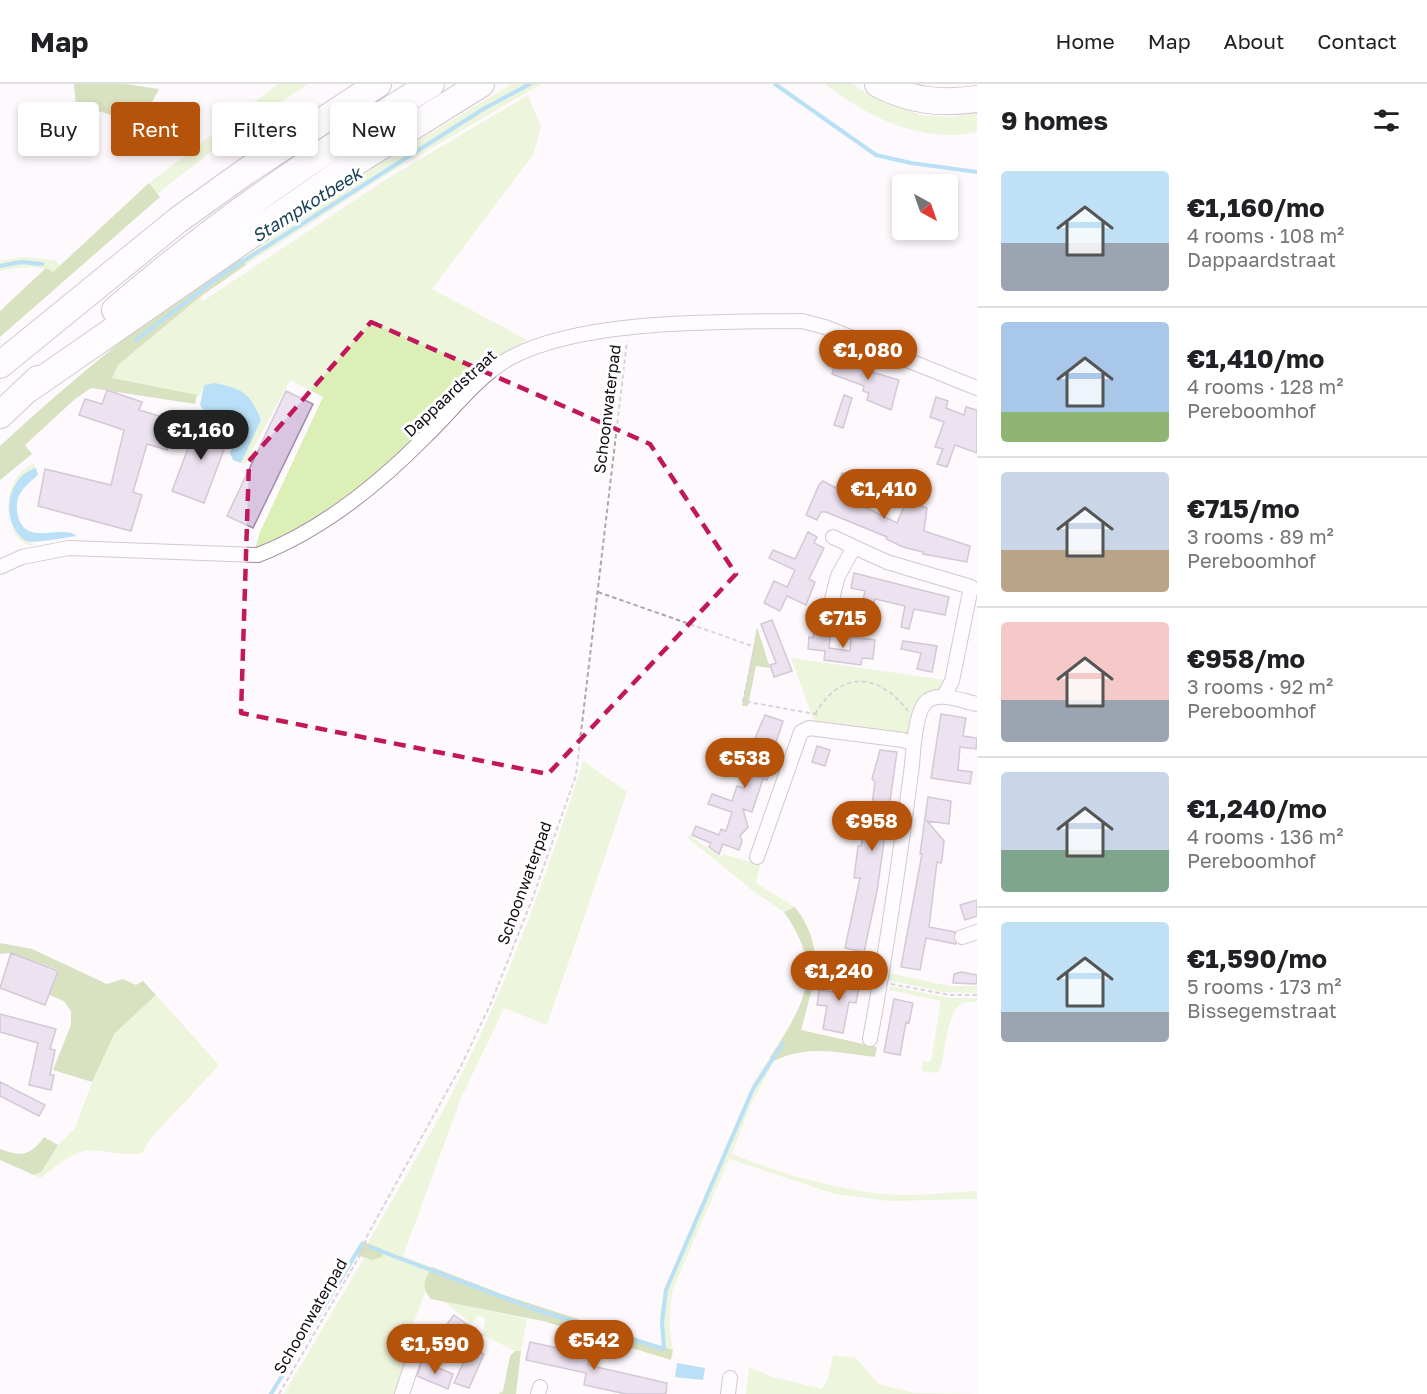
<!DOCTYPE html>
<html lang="en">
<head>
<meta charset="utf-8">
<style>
	body { margin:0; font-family:"Golos Text",sans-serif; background:#f2f2f2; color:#202124; height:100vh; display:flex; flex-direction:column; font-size:22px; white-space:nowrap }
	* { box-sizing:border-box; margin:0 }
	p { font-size:20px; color:#757577 }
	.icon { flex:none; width:33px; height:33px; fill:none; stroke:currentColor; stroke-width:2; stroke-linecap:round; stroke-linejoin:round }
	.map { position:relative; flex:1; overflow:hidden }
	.drawer { display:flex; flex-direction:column; background:#fff; width:450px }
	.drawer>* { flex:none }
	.hud { position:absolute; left:18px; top:18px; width:570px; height:54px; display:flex; gap:12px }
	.needle { width:39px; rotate:140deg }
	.controls { position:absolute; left:892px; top:90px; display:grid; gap:12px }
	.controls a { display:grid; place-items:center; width:66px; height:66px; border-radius:6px; background:#fff; box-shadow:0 3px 9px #0003; font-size:30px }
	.price { position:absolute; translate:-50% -51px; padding:0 14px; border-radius:21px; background:#b45309; color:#fff; font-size:20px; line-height:39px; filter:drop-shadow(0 2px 3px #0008) }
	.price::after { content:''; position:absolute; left:50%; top:36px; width:18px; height:14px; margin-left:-9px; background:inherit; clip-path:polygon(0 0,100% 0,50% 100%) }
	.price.on { background:#222; color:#fff }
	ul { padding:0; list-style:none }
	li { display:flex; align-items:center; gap:18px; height:150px; padding:0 24px }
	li+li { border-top:2px solid #e0e0e0 }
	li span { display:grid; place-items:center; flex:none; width:168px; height:120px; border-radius:6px; color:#555 }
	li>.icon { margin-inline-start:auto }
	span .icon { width:72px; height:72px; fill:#fffc; stroke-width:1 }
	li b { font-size:26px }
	h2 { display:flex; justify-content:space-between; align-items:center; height:72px; padding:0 24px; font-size:26px }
	.tag { padding:0 21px; border-radius:6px; background:#fff; box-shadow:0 3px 9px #0003; font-size:21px; line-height:54px }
	.tag.on { background:#b45309; color:#fff }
	header { display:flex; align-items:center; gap:36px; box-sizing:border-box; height:84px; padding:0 30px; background:#fff; border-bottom:2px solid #e0e0e0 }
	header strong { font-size:28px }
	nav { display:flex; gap:33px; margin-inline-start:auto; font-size:21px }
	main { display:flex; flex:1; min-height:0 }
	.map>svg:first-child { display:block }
	.green { fill:#dcefb6 }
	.forest { fill:#acc475 }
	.water { fill:#67c0ed }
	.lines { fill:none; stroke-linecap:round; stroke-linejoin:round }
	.stream { stroke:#67c0ed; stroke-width:4 }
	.building { fill:#d9c5e1; stroke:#9f8ca6; stroke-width:1.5 }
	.street-casing { stroke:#a389a0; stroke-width:16 }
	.highway-casing { stroke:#a389a0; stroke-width:28 }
	.path { stroke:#ada7ac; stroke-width:2; stroke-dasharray:4.5 3; stroke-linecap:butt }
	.street { stroke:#fff; stroke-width:14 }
	.highway { stroke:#fff; stroke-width:26 }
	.marked { fill:none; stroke:#c2185b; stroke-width:4.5; stroke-dasharray:12 8; stroke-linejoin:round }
	.labels { text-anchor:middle; stroke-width:6; stroke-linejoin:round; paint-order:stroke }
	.street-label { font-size:16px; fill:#140b13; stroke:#fff }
	.water-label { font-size:18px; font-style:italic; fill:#1b4255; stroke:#fff }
</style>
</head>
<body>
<header>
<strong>Map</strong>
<nav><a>Home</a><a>Map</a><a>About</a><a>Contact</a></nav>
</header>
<main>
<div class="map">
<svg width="977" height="1310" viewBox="0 0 977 1310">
	<rect width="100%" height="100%" fill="#fef9fd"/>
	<!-- green -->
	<path class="green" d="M 278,0 L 308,0 L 243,43 L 157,110 L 149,99 Z
		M 512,0 L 541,0 L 386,91 L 246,181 L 239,169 L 354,95 Z
		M 825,0 L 853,0 L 870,12 L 921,31 L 952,33 L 977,29 L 977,48 C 921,60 868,33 825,0 Z
		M 528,11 L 541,43 L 533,71 L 432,205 L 527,256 L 499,275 L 400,372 L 349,414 L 278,458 L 255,465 L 260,448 L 323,313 L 290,296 L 245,380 L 241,379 L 261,336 L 204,301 L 200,312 L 183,311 L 112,294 L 118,281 L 200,213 L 203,217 L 385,96 Z
		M 24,173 L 55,176 L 60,182 L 53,189 C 37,179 17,184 0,187 L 0,177 Z
		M 33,380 L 36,384 L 31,386 L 7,432 C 12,445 19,455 33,459 L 33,462 C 0,458 0,392 33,380 Z
		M 791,574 L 946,596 L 942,604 L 926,611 L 913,648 L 908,651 L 814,637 Z
		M 583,677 L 627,708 L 547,941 L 504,924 L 461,1014 L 403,1172 L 432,1183 L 425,1196 L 425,1209 L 402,1268 L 410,1272 L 397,1310 L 284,1310 L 364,1174 L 372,1176 L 382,1165 L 368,1159 C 402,1098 439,1038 469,975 C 515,879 551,779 583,677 Z
		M 689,751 L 721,773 L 723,770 L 760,781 L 756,799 L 795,823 L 784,828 L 753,807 L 688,754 Z
		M 888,889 L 950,902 L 977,902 L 977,909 L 943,908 L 888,896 Z
		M 890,902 L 949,914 L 977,914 L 977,918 C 971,918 963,917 958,922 C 948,932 944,969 941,983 L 937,989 L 922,987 L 923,977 L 931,977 L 941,917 L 889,906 Z
		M 156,911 L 219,981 L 150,1055 L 142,1069 C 120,1073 103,1064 85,1067 C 68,1071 54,1083 41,1094 L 34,1091 L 42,1087 L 58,1061 L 75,1044 L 104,967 L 114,950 Z
		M 770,973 L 774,977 L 750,1022 L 732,1070 C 780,1089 832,1105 884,1110 C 914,1113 947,1108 977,1107 L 977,1115 L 889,1117 L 835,1110 L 729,1075 L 673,1205 C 669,1226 668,1244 673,1266 L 663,1263 L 660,1231 L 664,1206 L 754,997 Z
		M 443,1217 L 527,1235 L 521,1267 L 515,1267 L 483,1251 L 485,1234 L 478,1231 L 472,1240 Z
		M 833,1271 L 856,1274 L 879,1300 L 914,1309 L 977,1310 L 746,1310 L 749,1283 L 773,1293 L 822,1305 L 828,1295 Z"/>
	<!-- forest -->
	<path class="forest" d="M 74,0 L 125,0 L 159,5 L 141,39 L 76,21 Z
		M 149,99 L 160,113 L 0,253 L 0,227 L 46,184 L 53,188 Z
		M 239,169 L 246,181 L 200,213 L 118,281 L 112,294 L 197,311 L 195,320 L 91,304 L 75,315 L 25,361 L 32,370 L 0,396 L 0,362 C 75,292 155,228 239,169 Z
		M 757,543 L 770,584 L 756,582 L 748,622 L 742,622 Z
		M 795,823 C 828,866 813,900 801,946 L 877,963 L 875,973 C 838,969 808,960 774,977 L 770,973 C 805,920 825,886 784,828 Z
		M 0,859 L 32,865 L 107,900 L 123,895 L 136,901 L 143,897 L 156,911 L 114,950 L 92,998 L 53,986 L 71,941 L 71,927 L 64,917 L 49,911 L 59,886 L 11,869 L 0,870 Z
		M 44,1053 L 58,1061 L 42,1087 L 34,1091 L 0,1076 L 0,1065 C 22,1073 30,1072 44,1053 Z
		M 362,1157 L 382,1165 L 383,1173 L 372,1176 L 354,1170 Z
		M 432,1183 L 507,1212 L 673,1266 L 671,1276 L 543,1237 L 431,1215 C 420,1204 425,1194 432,1183 Z
		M 515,1267 L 521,1267 L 516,1310 L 498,1310 L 503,1307 L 510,1272 Z"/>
	<!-- water -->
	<path class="water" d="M 215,299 C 244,306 249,308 261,336 L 241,379 L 233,376 L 230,369 L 241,343 L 204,327 L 200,321 L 204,301 Z
		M 36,384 L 38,391 C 27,400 15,410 17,426 C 21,466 61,439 77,452 C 67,453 33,460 26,457 C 0,441 5,393 36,384 Z
		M 677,1279 L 705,1284 L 703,1296 L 675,1293 Z"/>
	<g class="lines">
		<!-- stream -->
		<path class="stream" d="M 775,0 L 876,71 L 911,79 L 977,88
			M 0,182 L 21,178 L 42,180
			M 136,256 L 220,192 L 485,24 L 530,0
			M 370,1163 L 534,1225 L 664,1265 L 662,1238 L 666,1206 L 753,1005 L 783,959
			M 271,1310 L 362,1160"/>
	</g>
	<!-- building -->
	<path class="building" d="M 838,270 L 861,278 L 858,284 L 899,296 L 891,326 L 867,316 L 869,309 L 863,307 L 864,302 L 832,290 Z
		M 107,306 L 142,318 L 139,326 L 176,337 L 167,366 L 147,360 L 133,408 L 142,411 L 131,447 L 38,422 L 45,385 L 111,401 L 124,346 L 79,331 L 85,315 L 102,320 Z
		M 286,307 L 313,320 L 253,444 L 227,432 Z
		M 844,311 L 852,314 L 843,344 L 834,341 Z
		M 936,313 L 948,317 L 946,324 L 964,331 L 966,323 L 977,326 L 977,369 L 955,361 L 947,383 L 937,380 L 943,365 L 935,363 L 944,338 L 930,333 Z
		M 199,335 L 231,347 L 204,419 L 172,407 Z
		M 842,389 L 866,399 L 857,419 L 897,439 L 907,416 L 927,424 L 924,447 L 970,462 L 967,478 L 923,470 L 923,468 L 903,463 L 886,455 L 887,453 L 826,428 L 821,428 L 817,436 L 806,431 L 819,401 L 823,397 L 836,404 Z
		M 808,448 L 817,453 L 814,459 L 824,464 L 809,495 L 815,498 L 806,521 L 787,512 L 780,527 L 764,519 L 774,497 L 787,503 L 795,486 L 769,474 L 773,466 L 795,475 Z
		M 854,489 L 949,513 L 945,531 L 914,525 L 909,545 L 901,543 L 905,522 L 875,515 L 870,534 L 860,532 L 865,507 L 851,504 Z
		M 772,536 L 792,587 L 774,593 L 770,581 L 776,579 L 761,540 Z
		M 814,546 L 831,548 L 829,564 L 850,567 L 851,553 L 875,556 L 873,575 L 862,574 L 861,581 L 824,576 L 825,567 L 808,565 L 809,553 L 813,554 Z
		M 903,557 L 937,562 L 932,588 L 917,585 L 921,569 L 901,565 Z
		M 941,630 L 966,634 L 963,652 L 977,654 L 976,665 L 960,663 L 958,686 L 972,688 L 970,700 L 931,694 Z
		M 765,631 L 783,637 L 771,674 L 774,676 L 767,696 L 763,695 L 752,728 L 743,725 L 748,743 L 740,752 L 742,757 L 739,766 L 723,760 L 719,770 L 709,763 L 711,759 L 692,751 L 696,742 L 719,751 L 721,745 L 726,747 L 732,728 L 708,720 L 712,710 L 732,717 L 737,702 L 744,704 L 755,670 L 749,668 Z
		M 817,662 L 830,666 L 825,682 L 812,678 Z
		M 880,666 L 897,668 L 877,807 L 864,868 L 845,864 L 860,794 L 854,794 L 858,762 L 861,762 L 865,740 L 869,741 L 875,698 L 872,695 Z
		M 928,713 L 951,717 L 949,740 L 927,737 L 944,757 L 942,775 L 941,779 L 937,778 L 929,843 L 955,848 L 956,860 L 926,854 L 920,886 L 901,883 L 922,770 L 920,770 Z
		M 977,816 L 977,832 L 965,836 L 960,821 Z
		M 11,869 L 58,887 L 45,921 L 0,904 Z
		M 961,888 L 977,891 L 977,900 L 953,899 L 954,890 Z
		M 846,889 L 861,892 L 856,919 L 849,918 L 843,949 L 823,945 L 827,922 L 817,921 L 819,906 L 834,908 L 837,894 L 844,895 Z
		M 894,915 L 913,919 L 909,939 L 906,938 L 900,971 L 884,968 Z
		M 0,930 L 56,945 L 50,965 L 55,966 L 50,991 L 54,991 L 51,1006 L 29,1001 L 38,959 L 0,948 Z
		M 0,998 L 45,1021 L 39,1032 L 0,1012 Z
		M 454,1231 L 482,1251 L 473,1264 L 444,1244 Z
		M 530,1258 L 590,1271 L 588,1281 L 667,1299 L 666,1310 L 626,1310 L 584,1301 L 586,1289 L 526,1276 Z
		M 470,1264 L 484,1270 L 469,1304 L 454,1299 Z
		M 422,1277 L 453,1290 L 448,1305 L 417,1292 Z"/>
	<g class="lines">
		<defs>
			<path id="street" d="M 833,453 L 854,463
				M 0,483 L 22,473 L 69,464 L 258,471 C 322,446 379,400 427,351 C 453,326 478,292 510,274 C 583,235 719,238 802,237 L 825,243 L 977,304
				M 832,515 L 838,492 L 854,463 L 887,478 L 971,503 L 952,597 L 944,612
				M 757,773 L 801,648 L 809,644 L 903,656 L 914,660
				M 962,853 L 977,848
				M 870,955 C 887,864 900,773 912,681 C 913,666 916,629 925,619 C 937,606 962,617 977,620
				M 402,1310 L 413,1277
				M 538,1310 L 540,1303
				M 728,1310 L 730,1294"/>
			<path id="highway" d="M 878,0 C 910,17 941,20 977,15
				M 115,226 C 215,140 319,69 431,0
				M 0,281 L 178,136 L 245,88 L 378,0
				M 27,306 L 362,74 L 481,0
				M 0,331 L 38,295"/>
		</defs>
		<!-- street casing -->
		<use href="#street" class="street-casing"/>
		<!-- highway casing -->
		<use href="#highway" class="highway-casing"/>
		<!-- path -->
		<path class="path" d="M 598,508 L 755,563 L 743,617 L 820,631
			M 815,630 C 841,586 878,588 908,627
			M 891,900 L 950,911 L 977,911
			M 279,1310 L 363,1166 L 367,1152 L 461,982 L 491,919 L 533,813 L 576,691 L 627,257"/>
		<!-- street -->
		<use href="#street" class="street"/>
		<!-- highway -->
		<use href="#highway" class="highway"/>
	</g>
	<!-- marked area -->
	<path d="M0 0H977V1310H0ZM 371,238 L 650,360 L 736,490 L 548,690 L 241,629 L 249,377 Z" fill="#fef9fd" fill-opacity=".55" fill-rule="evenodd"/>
	<path class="marked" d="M 371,238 L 650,360 L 736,490 L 548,690 L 241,629 L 249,377 Z"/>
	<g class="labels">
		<!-- street labels -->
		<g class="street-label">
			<text transform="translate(450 309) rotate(-43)" y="6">Dappaardstraat</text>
			<text transform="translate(607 325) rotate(-83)" y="6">Schoonwaterpad</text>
			<text transform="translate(524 799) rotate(-70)" y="6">Schoonwaterpad</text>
			<text transform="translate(310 1232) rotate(-60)" y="6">Schoonwaterpad</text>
		</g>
		<!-- water labels -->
		<g class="water-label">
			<text transform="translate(307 121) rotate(-32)" y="6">Stampkotbeek</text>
		</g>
	</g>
</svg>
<div class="controls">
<a><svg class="needle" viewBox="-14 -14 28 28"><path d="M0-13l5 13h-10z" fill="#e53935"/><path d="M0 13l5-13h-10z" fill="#757577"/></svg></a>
</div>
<b class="price" style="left:868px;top:297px">€1,080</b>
<b class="price on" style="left:201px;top:377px">€1,160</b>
<b class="price" style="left:884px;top:436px">€1,410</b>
<b class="price" style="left:843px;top:565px">€715</b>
<b class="price" style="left:745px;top:705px">€538</b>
<b class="price" style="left:872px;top:768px">€958</b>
<b class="price" style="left:839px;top:918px">€1,240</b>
<b class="price" style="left:594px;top:1287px">€542</b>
<b class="price" style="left:435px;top:1291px">€1,590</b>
<div class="hud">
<a class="tag">Buy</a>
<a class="tag on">Rent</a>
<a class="tag">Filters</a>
<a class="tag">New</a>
</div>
</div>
<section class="drawer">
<h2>9 homes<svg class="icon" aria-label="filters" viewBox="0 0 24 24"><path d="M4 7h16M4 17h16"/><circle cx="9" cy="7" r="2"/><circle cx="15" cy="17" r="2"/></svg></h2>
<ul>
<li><span style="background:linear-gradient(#bfe0f5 60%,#9aa5b1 0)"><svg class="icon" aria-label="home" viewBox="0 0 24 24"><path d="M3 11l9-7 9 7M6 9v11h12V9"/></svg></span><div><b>€1,160/mo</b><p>4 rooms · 108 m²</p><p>Dappaardstraat</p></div></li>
<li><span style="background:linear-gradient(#a9c7e8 75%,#8fb573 0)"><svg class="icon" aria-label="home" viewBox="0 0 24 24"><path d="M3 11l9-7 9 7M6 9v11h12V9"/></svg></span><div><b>€1,410/mo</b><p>4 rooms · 128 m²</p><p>Pereboomhof</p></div></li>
<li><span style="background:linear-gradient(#c9d6e8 65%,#b9a48a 0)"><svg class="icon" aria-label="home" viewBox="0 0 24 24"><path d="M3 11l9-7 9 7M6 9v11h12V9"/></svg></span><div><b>€715/mo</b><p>3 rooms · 89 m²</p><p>Pereboomhof</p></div></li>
<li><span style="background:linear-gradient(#f6c9c9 65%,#9aa5b1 0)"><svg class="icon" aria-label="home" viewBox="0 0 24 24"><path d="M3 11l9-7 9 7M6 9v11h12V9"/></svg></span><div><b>€958/mo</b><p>3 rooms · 92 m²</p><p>Pereboomhof</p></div></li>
<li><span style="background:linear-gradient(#c9d6e8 65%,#7fa58c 0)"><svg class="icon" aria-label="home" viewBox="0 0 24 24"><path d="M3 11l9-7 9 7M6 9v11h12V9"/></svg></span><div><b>€1,240/mo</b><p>4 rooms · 136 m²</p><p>Pereboomhof</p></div></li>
<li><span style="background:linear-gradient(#bfe0f5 75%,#9aa5b1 0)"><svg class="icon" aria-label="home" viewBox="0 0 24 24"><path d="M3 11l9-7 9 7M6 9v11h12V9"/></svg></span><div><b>€1,590/mo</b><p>5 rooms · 173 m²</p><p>Bissegemstraat</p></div></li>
</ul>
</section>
</main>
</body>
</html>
